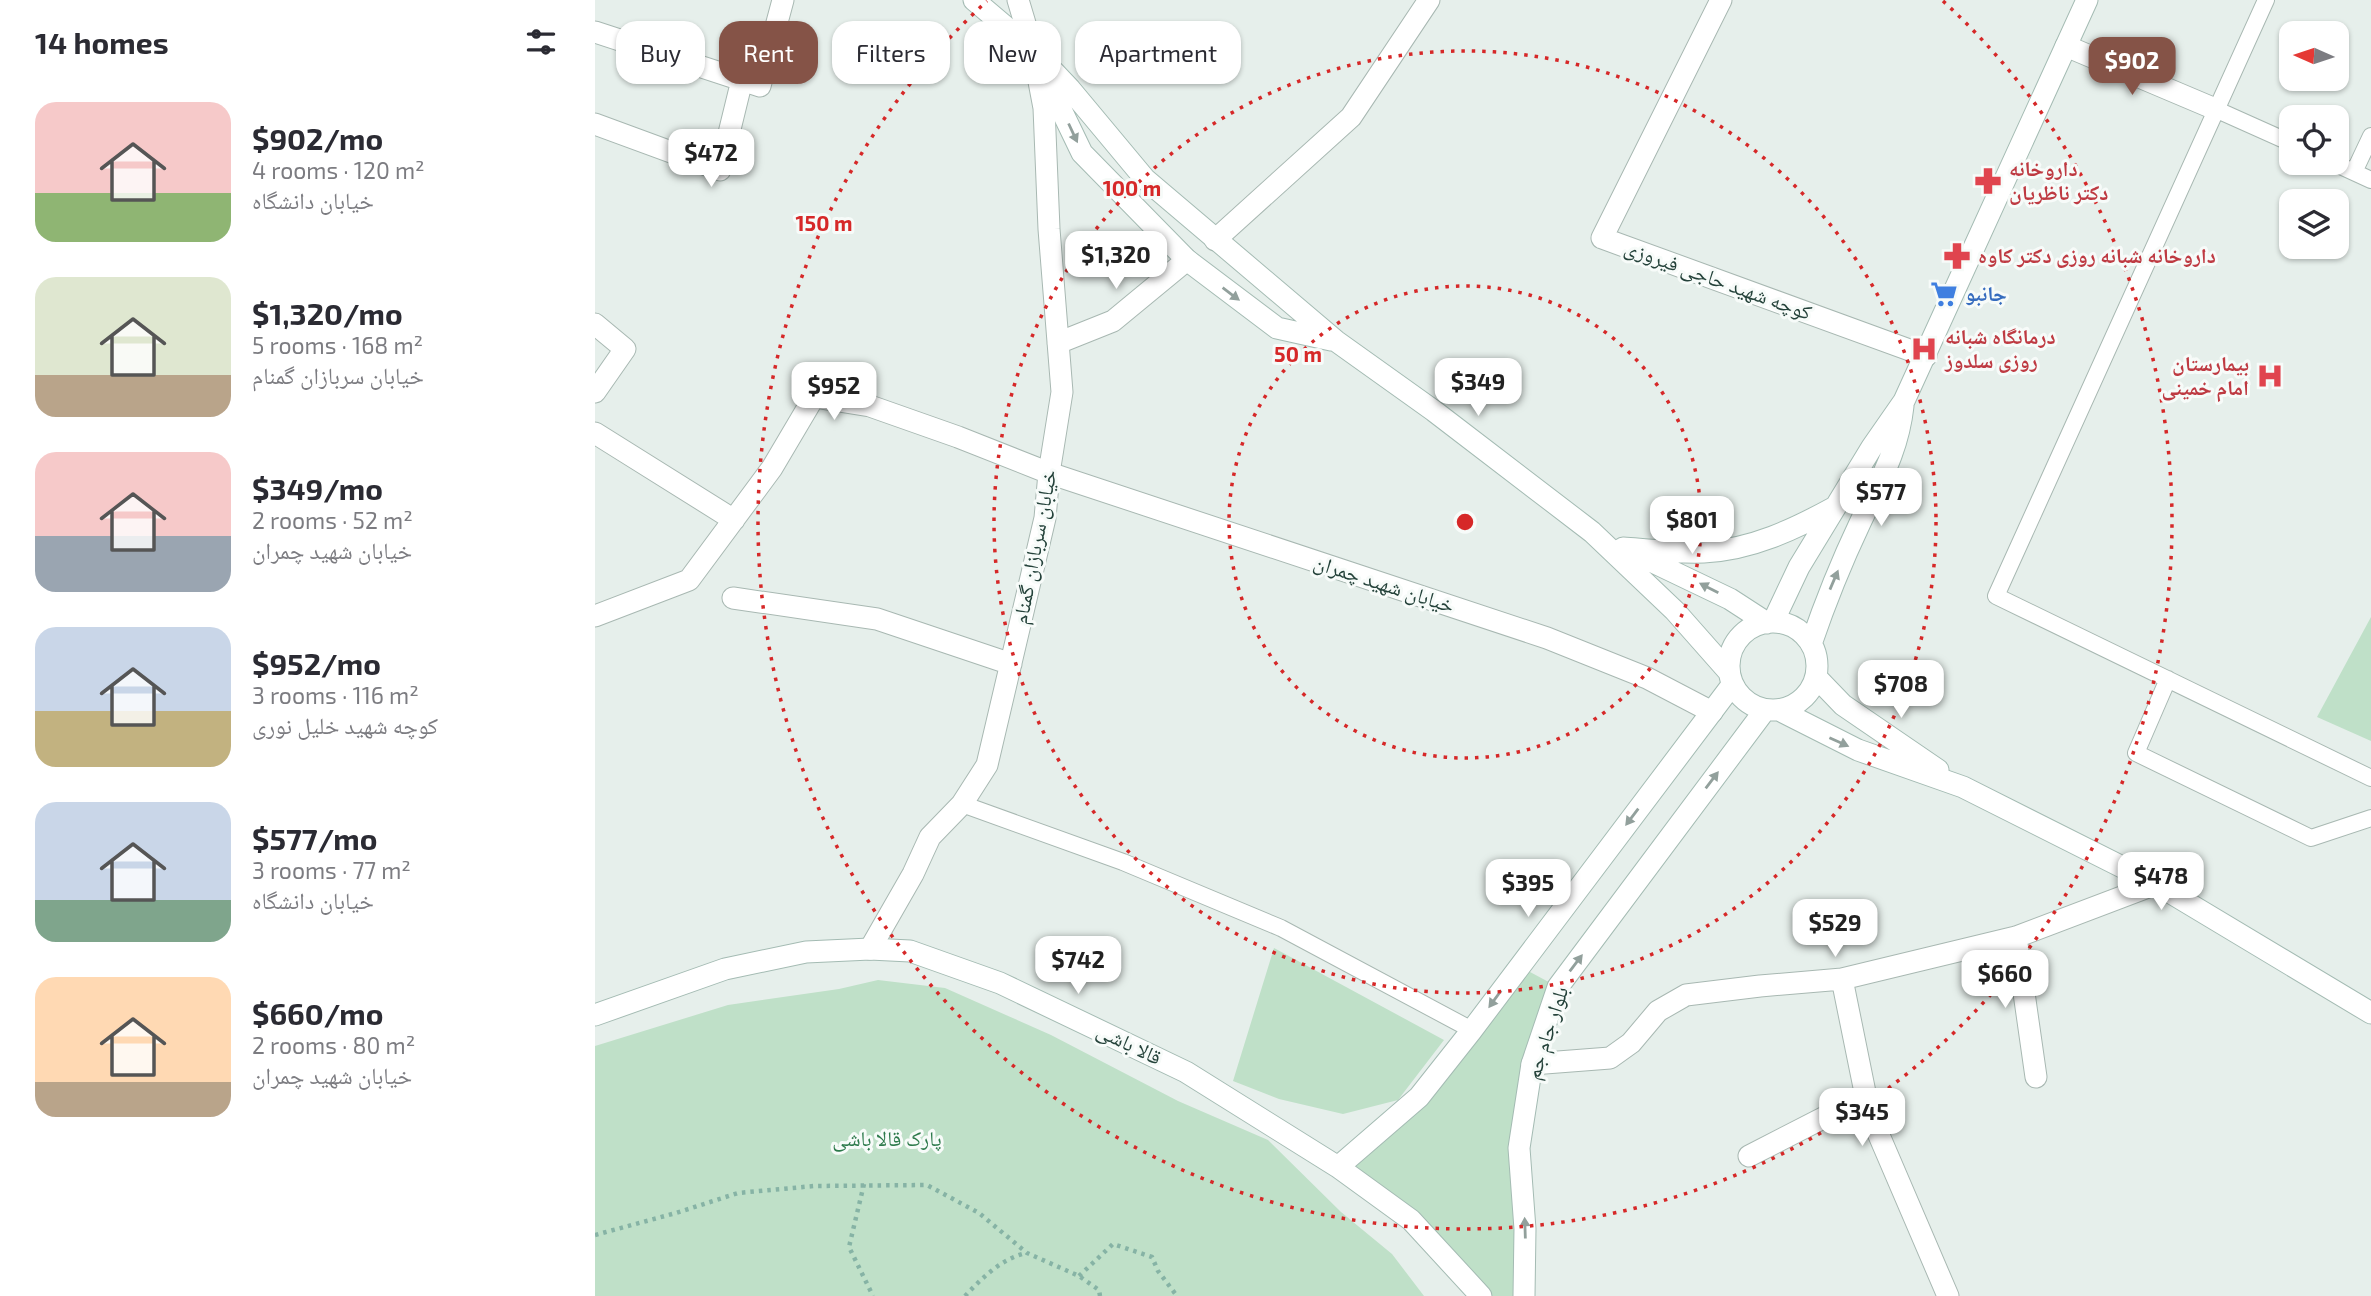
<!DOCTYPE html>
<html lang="en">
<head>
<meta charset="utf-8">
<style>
	body { margin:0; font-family:"Exo 2","Noto Naskh Arabic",sans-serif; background:#f2f2f3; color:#2b2b33; height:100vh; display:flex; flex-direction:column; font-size:26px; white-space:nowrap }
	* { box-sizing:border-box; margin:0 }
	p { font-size:23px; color:#7c7c81 }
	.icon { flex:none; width:38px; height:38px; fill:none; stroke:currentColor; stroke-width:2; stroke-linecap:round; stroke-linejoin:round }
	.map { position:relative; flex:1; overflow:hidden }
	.panel { display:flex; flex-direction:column; background:#fff; width:595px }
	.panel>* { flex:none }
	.hud { position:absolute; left:21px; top:21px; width:665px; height:63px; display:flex; gap:14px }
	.needle { width:46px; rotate:273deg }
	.buttons { position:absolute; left:1684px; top:21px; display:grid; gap:14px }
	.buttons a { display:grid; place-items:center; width:70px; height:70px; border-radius:14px; background:#fff; box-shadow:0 2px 5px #0004; font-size:35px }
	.price { position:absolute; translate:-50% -60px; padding:0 16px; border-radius:14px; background:#fff; color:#222; font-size:23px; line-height:46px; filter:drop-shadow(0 2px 4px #0008) }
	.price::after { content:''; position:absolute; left:50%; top:42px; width:21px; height:16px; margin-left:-10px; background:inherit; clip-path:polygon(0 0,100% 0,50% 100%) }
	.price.selected { background:#855347; color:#fff }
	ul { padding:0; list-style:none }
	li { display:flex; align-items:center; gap:21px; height:175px; padding:0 35px }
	li span { display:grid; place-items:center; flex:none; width:196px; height:140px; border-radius:21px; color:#555 }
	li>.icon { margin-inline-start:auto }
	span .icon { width:84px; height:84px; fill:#fffc; stroke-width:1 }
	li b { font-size:30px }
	h2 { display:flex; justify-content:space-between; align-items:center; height:84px; padding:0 35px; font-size:30px }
	.tag { padding:0 24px; border-radius:21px; background:#fff; box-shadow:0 2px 5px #0004; font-size:24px; line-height:63px }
	.tag.selected { background:#855347; color:#fff }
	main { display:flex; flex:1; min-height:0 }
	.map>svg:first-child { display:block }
	.green { fill:#bfe0c8 }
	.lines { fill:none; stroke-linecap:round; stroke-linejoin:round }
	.lane-casing { stroke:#a8b8b2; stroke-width:18 }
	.street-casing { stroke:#a8b8b2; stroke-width:23 }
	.secondary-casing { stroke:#a4bbb3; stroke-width:23 }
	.path { stroke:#86b3a5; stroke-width:4.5; stroke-dasharray:3.5 5; stroke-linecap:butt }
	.lane { stroke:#fff; stroke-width:16 }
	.street { stroke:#fff; stroke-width:21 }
	.secondary { stroke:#fff; stroke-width:21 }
	.oneway { fill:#92a09c }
	.ring { fill:none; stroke:#d62828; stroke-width:3.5; stroke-dasharray:3.5 7 }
	.labels { text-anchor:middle; stroke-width:6; stroke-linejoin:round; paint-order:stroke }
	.health-label { font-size:21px; font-weight:bold; fill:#be3a42; stroke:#f7fbf9; text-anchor:start }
	.street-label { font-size:21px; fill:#24423a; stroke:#f7fbf9 }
	.shop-label { font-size:21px; font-weight:bold; fill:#366cbe; stroke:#f7fbf9; text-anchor:start }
	.park-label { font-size:21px; fill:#2d7a4b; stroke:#f7fbf9 }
	.centre { fill:#d62828; stroke:#f7fbf9; stroke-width:3.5 }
	.ring-label { font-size:21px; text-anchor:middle; font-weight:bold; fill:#d62828; stroke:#f7fbf9; stroke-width:6; stroke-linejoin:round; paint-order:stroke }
</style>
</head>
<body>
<main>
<section class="panel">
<h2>14 homes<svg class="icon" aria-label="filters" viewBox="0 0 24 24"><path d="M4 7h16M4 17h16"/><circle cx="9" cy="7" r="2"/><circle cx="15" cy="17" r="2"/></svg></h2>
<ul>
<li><span style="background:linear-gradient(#f6c9c9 65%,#8fb573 0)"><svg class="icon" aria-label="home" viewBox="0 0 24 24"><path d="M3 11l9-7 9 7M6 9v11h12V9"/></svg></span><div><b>$902/mo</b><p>4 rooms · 120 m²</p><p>خیابان دانشگاه</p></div></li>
<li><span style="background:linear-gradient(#dfe7d0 70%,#b9a48a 0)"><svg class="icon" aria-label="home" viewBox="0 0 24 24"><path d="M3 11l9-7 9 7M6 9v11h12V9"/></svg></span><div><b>$1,320/mo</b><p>5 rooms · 168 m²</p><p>خیابان سربازان گمنام</p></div></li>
<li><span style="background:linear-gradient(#f6c9c9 60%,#9aa5b1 0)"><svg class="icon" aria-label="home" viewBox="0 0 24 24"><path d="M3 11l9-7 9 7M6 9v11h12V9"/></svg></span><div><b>$349/mo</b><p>2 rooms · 52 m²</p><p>خیابان شهید چمران</p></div></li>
<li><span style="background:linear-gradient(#c9d6e8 60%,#c2b280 0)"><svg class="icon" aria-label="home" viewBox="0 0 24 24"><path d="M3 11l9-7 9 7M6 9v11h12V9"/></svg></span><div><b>$952/mo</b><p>3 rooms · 116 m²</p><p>کوچه شهید خلیل نوری</p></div></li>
<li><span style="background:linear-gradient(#c9d6e8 70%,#7fa58c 0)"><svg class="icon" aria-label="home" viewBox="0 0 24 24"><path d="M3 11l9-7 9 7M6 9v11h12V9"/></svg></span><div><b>$577/mo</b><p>3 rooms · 77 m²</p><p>خیابان دانشگاه</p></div></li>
<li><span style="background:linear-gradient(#ffd9b3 75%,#b9a48a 0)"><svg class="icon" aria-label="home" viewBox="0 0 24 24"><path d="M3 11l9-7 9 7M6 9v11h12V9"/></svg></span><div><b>$660/mo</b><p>2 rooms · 80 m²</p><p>خیابان شهید چمران</p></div></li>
</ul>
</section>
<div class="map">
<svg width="1776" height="1296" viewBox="0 0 1776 1296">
	<rect width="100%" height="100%" fill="#e6efeb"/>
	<!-- green -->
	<path class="green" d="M 1776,617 L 1776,741 L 1722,717 Z
		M 679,948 L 849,1040 L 803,1100 L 748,1114 L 684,1099 L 638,1081 Z
		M 924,966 L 963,987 L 937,1064 L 929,1296 L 886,1296 L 743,1167 L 824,1097 Z
		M 283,980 L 350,988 L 456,1035 L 583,1101 L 673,1140 L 746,1212 L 797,1254 L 829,1296 L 0,1296 L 0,1046 L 133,1005 L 244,989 Z"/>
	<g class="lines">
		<defs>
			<path id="lane" d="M 1671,0 L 1401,596 L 1776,778
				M 1620,109 L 1696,143
				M 1739,163 L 1776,180
				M 1759,172 L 1776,136
				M 1573,679 L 1541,753 L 1716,838 L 1776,818
				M 367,804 L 528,862 L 686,928 L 877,1030"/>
			<path id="street" d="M 1126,0 L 1007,238 L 1331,356
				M 0,32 L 165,86 L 188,0
				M 1471,46 L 1620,109
				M 0,124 L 125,170 L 147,80
				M 620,240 L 756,117 L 834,0
				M 0,324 L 30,349 L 0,392
				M 463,343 L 518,321 L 592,260
				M 0,433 L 139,520
				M 138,598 L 282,619 L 416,664
				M 0,616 L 94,580 L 177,468 L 219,397 L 275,406 L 363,437 L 454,473 L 952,638 L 1052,678 L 1117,712
				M 1421,937 L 1441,1077
				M 275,949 L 318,874 L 335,837 L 367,804 L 392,765 L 450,518 L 454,473 L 467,392 L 454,229 L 449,108 L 438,50 L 423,0
				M 1247,979 L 1274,1112 L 1353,1296
				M 937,1064 L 1015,1058 L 1036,1043 L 1063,1011 L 1091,995 L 1165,986 L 1247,979 L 1421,937 L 1561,884
				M 1154,1156 L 1271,1096"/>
			<path id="secondary" d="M 379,0 L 438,50 L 475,89 L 550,179 L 741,341 L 839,411 L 997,532 L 1080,611 L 1133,671
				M 446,68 L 487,153 L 592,260 L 682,328 L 736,340
				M 1028,548 C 1055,550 1082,553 1109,552 C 1156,550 1200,529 1240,507
				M 1039,553 L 1135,599 L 1172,623
				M 1178,622 L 1204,567 L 1277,447 L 1309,401 L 1492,0
				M1134 666a44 44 0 1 1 88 0a44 44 0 1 1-88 0Z
				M 1216,644 C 1230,603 1246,563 1265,523 C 1284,482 1303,452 1308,406
				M 1221,677 L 1248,705 L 1343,770
				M 1184,710 L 1263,750 L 1368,787 L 1561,884 L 1776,1013
				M 0,1015 L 130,969 L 211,952 L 275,949 L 315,951 L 405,983 L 591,1072 L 743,1167 L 816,1220 L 886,1296
				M 743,1167 L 824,1097 L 877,1030 L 1137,685
				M 929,1296 L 930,1229 L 924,1148 L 937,1064 L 963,987 L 1170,710"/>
		</defs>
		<!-- lane casing -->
		<use href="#lane" class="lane-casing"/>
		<!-- street casing -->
		<use href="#street" class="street-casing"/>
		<!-- secondary casing -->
		<use href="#secondary" class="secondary-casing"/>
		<!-- path -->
		<path class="path" d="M 269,1184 L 254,1247 L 278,1296
			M 0,1235 L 81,1213 L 143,1193 L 219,1186 L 332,1185 L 384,1213 L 432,1253 L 484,1276 L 504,1290 L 505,1296
			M 484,1276 L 518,1244 L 557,1257 L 563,1271 L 582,1296
			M 370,1296 C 387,1278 406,1259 431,1253"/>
		<!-- lane -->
		<use href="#lane" class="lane"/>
		<!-- street -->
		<use href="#street" class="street"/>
		<!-- secondary -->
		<use href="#secondary" class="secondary"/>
	</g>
	<!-- one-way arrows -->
	<defs><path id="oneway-solid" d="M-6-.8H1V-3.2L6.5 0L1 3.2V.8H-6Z" transform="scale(1.75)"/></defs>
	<g class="oneway">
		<use href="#oneway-solid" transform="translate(478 133) rotate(65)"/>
		<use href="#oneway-solid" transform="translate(636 294) rotate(37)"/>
		<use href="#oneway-solid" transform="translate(1239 580) rotate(-67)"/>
		<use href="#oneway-solid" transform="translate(1114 588) rotate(-153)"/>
		<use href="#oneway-solid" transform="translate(1244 742) rotate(24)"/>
		<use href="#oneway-solid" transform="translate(1117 780) rotate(-53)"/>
		<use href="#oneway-solid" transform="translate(1037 817) rotate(127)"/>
		<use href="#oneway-solid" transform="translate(981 963) rotate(-53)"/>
		<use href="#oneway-solid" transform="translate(900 999) rotate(126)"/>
		<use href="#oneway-solid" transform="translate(930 1228) rotate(-92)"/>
	</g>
	<!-- distance rings -->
	<g class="ring">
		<circle cx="870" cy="522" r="236"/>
		<circle cx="870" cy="522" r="471"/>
		<path d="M1348 1A707 707 0 1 1 392 1"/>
	</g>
	<!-- icons -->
	<defs>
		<symbol id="pharmacy-bare" viewBox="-9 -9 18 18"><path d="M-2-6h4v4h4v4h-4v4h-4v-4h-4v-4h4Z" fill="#e0444e" stroke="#f7fbf9" stroke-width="2.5" paint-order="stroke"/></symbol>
		<symbol id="supermarket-bare" viewBox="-9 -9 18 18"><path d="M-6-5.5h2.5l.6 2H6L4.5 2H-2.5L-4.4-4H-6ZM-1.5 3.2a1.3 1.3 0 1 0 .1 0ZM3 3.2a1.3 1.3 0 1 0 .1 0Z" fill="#3f7fe0" stroke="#f7fbf9" stroke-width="2.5" paint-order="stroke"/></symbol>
		<symbol id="hospital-bare" viewBox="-9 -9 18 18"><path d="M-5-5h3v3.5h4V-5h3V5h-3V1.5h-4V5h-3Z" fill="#e0444e" stroke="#f7fbf9" stroke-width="2.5" paint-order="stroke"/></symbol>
	</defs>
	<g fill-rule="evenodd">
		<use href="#pharmacy-bare" x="1374" y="162" width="38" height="38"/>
		<use href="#pharmacy-bare" x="1343" y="237" width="38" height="38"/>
		<use href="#supermarket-bare" x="1330" y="275" width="38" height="38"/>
		<use href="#hospital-bare" x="1310" y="330" width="38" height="38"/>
		<use href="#hospital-bare" x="1656" y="357" width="38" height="38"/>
	</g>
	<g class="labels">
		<!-- health labels -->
		<g class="health-label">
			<text x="1414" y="176">داروخانه<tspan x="1414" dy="24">دکتر ناظریان</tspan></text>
			<text x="1383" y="263">داروخانه شبانه روزی دکتر کاوه</text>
			<text x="1350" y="344">درمانگاه شبانه<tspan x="1350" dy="24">روزی سلدوز</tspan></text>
			<text x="1654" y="371" text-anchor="end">بیمارستان<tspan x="1654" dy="24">امام خمینی</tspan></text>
		</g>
		<!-- street labels -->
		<g class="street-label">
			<text transform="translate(1123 280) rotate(20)" y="7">کوچه شهید حاجی فیروزی</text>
			<text transform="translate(440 547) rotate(-79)" y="7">خیابان سربازان گمنام</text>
			<text transform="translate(789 584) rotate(18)" y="7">خیابان شهید چمران</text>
			<text transform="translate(952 1033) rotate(-72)" y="7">بلوار جام جم</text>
			<text transform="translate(534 1044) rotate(26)" y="7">قالا باشی</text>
		</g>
		<!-- shop labels -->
		<g class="shop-label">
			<text x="1370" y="301">جانبو</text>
		</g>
		<!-- park labels -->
		<g class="park-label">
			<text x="292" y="1146">پارک قالا باشی</text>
		</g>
	</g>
	<circle cx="870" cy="522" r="10" class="centre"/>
	<g class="ring-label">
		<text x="537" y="196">100 m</text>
		<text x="229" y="231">150 m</text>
		<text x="703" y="362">50 m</text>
	</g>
</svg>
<div class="buttons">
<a><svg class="needle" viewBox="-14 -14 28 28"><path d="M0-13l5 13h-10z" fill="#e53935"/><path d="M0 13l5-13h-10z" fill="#7c7c81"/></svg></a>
<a><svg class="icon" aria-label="locate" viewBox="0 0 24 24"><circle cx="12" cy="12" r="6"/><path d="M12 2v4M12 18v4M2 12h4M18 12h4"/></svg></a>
<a><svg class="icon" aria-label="layers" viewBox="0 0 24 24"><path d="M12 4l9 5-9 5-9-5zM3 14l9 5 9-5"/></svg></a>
</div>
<b class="price selected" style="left:1537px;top:97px">$902</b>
<b class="price" style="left:116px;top:189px">$472</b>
<b class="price" style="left:521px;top:291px">$1,320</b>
<b class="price" style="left:883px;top:418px">$349</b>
<b class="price" style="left:239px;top:422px">$952</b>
<b class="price" style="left:1286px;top:528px">$577</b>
<b class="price" style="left:1097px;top:556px">$801</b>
<b class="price" style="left:1306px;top:720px">$708</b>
<b class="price" style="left:1566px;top:912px">$478</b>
<b class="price" style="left:933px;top:919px">$395</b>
<b class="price" style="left:1240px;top:959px">$529</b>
<b class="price" style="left:483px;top:996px">$742</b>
<b class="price" style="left:1410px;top:1010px">$660</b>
<b class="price" style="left:1267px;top:1148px">$345</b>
<div class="hud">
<a class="tag">Buy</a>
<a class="tag selected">Rent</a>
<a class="tag">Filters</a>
<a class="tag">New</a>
<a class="tag">Apartment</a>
</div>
</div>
</main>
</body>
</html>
